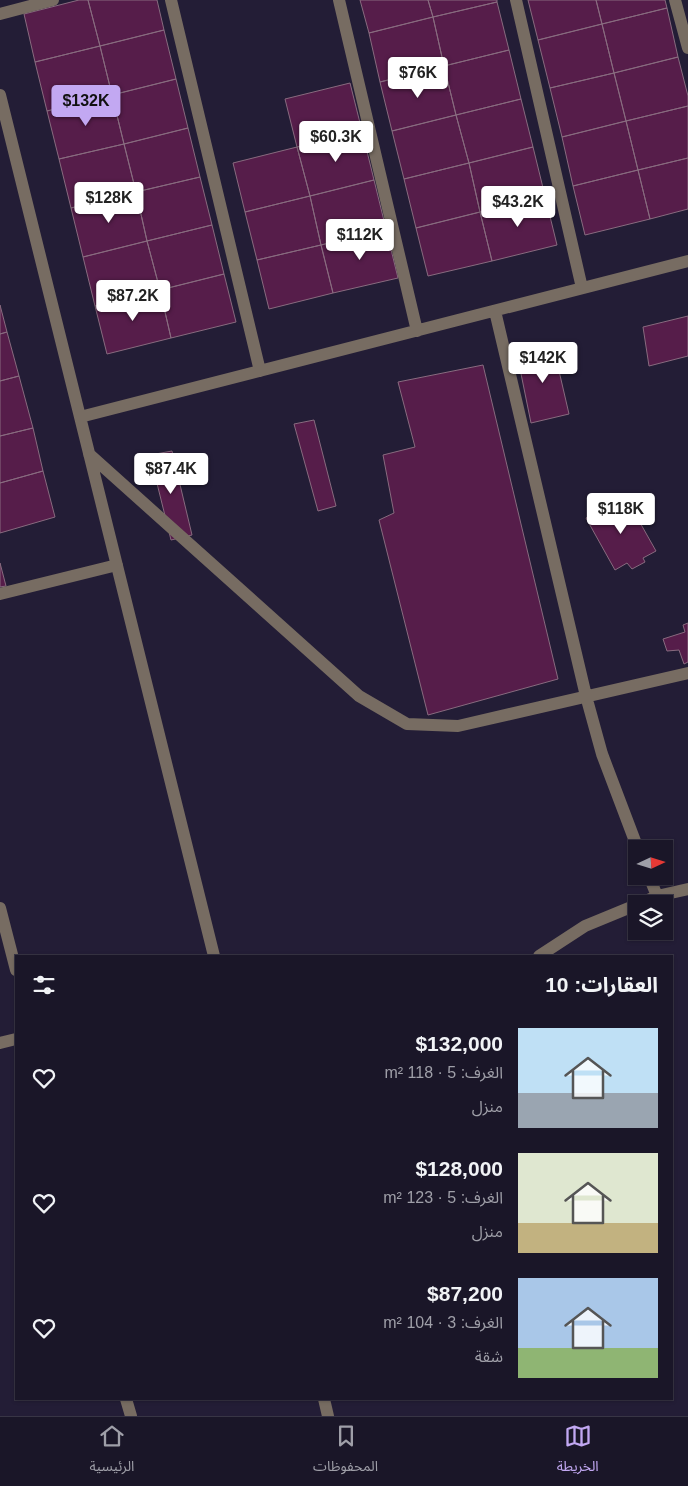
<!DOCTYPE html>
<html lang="ar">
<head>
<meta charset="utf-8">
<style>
	body { margin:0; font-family:Arial,"Noto Sans Arabic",sans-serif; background:#231f30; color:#f1f3f6; direction:rtl; height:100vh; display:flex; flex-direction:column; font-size:19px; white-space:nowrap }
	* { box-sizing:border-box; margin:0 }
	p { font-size:16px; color:#9f9fa8 }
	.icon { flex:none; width:28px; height:28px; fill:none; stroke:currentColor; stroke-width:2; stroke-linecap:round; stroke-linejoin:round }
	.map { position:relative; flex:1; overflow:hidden; direction:ltr }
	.details { position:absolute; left:15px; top:955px; width:658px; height:445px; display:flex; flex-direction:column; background:#1a1628; border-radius:0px; box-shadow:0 1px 4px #0004,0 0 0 1px #383545; direction:rtl }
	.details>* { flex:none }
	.needle { width:32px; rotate:86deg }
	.buttons { position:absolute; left:628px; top:840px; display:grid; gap:10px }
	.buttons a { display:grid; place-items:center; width:45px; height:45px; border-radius:0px; background:#1a1628; box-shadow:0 1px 4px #0004,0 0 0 1px #383545; font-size:25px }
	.price { position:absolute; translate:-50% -42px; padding:0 11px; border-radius:5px; background:#fff; color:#222; font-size:16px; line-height:32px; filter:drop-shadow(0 1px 2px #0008) }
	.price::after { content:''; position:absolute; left:50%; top:30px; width:15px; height:11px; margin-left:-8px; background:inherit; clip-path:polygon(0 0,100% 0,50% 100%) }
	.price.on { background:#c2a8f2; color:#111 }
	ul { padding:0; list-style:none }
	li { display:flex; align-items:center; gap:15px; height:125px; padding:0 15px }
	li span { display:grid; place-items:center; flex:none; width:140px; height:100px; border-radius:0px; color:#555 }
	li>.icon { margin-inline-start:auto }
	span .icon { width:60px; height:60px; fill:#fffc; stroke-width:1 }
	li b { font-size:21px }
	h2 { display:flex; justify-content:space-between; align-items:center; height:60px; padding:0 15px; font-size:21px }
	.menu { display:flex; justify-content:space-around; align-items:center; height:70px; border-top:1px solid #383545; background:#1a1628; font-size:14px; color:#9f9fa8 }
	.menu a { display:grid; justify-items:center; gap:2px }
	.menu .on { color:#c2a8f2 }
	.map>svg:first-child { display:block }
	.building { fill:#561d4a; stroke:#886b7f }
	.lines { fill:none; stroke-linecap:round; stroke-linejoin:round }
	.minor { stroke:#776c62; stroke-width:12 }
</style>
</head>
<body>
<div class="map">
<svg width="688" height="1416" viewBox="0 0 688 1416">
	<rect width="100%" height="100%" fill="#231d36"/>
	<!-- building -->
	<path class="building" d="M 79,0 L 88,0 L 100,46 L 35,62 L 24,14 Z
		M 88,0 L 157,0 L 164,30 L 100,46 Z
		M 360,0 L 428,0 L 433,17 L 369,33 Z
		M 428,0 L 497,0 L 497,2 L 433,17 Z
		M 528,0 L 596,0 L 602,24 L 538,40 Z
		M 596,0 L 665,0 L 667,8 L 602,24 Z
		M 497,2 L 509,50 L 444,66 L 433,17 Z
		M 667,8 L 678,57 L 614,73 L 602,24 Z
		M 433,17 L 444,66 L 380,82 L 369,33 Z
		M 602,24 L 614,73 L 550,88 L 538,40 Z
		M 164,30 L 176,79 L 112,95 L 100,46 Z
		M 100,46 L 112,95 L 47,111 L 35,62 Z
		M 509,50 L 521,99 L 456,115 L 444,66 Z
		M 678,57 L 688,96 L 688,106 L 626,121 L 614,73 Z
		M 444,66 L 456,115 L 392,131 L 380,82 Z
		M 614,73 L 626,121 L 562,137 L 550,88 Z
		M 176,79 L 188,128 L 124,144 L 112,95 Z
		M 350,83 L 362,131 L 297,147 L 285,99 Z
		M 112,95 L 124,144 L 59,159 L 47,111 Z
		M 521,99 L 533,147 L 469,163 L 456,115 Z
		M 688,106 L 688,158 L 638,170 L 626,121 Z
		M 456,115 L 469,163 L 404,179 L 392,131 Z
		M 626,121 L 638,170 L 573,186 L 562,137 Z
		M 188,128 L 200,177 L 136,192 L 124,144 Z
		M 362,131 L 374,180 L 310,196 L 297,147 Z
		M 124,144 L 136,192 L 71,208 L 59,159 Z
		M 297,147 L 310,196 L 245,212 L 233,163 Z
		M 533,147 L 545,196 L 480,212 L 469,163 Z
		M 688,158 L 688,209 L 650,219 L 638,170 Z
		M 469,163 L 480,212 L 416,228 L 404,179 Z
		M 638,170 L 650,219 L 585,235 L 573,186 Z
		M 200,177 L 212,225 L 147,241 L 136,192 Z
		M 374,180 L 386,229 L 321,245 L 310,196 Z
		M 136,192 L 147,241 L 83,257 L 71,208 Z
		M 310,196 L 321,245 L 257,260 L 245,212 Z
		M 545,196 L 557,245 L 492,261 L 480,212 Z
		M 480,212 L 492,261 L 428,276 L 416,228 Z
		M 212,225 L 224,274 L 160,290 L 147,241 Z
		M 386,229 L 398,278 L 333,293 L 321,245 Z
		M 147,241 L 160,290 L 95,306 L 83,257 Z
		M 321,245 L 333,293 L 269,309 L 257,260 Z
		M 224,274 L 236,322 L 171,338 L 160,290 Z
		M 160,290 L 171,338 L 107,354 L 95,306 Z
		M 0,305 L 7,332 L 0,334 Z
		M 688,316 L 688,356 L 649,366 L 643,327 Z
		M 7,332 L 19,376 L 0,381 L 0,334 Z
		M 553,345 L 569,414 L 531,423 L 517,354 Z
		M 483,365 L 558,679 L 428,715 L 379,520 L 394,513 L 383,455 L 415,447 L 398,382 Z
		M 19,376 L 33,428 L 0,436 L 0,381 Z
		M 314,420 L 336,506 L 318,511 L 294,424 Z
		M 33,428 L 43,471 L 0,483 L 0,436 Z
		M 172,451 L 192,535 L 171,540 L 150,455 Z
		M 43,471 L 55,517 L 0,533 L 0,483 Z
		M 625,496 L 656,551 L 643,558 L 645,562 L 632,569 L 627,563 L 615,570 L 586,518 Z
		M 0,563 L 6,586 L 0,587 Z
		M 688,623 L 688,662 L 684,664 L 679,650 L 667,651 L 663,639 L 685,632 L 683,625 Z"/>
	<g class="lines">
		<!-- minor -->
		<path class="minor" d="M 171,0 L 260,371
			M 339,0 L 417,331
			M 516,0 L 582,288
			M 675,0 L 688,48
			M 0,14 L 53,0
			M 0,95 L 214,956
			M 495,311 L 586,696 L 602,754 L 638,849
			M 80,417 L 688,261
			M 89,454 L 359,696 L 407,724 L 458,726 L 688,673
			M 0,594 L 117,565
			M 649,876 L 657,896
			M 639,904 L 657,896 L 688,889
			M 0,908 L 16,970
			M 539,956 L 585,926 L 636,905
			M 0,1043 L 16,1039
			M 126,1399 L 131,1416
			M 324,1399 L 328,1416"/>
	</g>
</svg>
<div class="buttons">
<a><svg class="needle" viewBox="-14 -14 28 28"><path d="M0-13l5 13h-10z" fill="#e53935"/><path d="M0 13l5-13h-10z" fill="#9f9fa8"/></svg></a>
<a><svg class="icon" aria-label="layers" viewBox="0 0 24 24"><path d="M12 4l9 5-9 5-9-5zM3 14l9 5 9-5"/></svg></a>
</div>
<b class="price" style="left:418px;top:99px">$76K</b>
<b class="price on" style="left:86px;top:127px">$132K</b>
<b class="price" style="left:336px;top:163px">$60.3K</b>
<b class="price" style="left:109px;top:224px">$128K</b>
<b class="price" style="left:518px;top:228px">$43.2K</b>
<b class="price" style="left:360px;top:261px">$112K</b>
<b class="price" style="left:133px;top:322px">$87.2K</b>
<b class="price" style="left:543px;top:384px">$142K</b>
<b class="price" style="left:171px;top:495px">$87.4K</b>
<b class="price" style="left:621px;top:535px">$118K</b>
<section class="details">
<h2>العقارات: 10<svg class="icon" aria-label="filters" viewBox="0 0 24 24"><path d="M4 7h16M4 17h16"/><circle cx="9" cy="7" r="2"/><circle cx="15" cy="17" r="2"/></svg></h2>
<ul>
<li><span style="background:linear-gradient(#bfe0f5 65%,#9aa5b1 0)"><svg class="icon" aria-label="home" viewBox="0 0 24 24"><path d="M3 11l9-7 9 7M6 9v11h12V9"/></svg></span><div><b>$132,000</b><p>الغرف: 5 · 118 m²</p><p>منزل</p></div><svg class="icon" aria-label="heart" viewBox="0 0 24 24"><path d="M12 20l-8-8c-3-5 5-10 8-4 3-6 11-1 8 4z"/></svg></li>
<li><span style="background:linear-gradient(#dfe7d0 70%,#c2b280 0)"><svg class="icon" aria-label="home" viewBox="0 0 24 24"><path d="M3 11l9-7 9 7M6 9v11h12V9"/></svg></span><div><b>$128,000</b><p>الغرف: 5 · 123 m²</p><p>منزل</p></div><svg class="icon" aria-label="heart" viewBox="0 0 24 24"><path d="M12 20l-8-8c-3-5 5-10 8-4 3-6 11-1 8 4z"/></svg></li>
<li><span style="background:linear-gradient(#a9c7e8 70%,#8fb573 0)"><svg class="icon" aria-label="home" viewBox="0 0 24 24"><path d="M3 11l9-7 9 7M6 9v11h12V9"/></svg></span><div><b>$87,200</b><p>الغرف: 3 · 104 m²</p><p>شقة</p></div><svg class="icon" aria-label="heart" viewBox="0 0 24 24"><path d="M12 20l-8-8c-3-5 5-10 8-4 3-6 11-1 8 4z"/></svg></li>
</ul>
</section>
</div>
<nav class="menu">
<a class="on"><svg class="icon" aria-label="map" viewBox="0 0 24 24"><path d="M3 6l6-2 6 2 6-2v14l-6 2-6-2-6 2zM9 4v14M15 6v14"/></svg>الخريطة</a>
<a><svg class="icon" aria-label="saved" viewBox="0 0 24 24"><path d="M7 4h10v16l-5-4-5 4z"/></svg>المحفوظات</a>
<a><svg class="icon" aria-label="home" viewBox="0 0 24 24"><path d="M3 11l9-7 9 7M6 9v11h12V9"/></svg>الرئيسية</a>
</nav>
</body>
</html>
